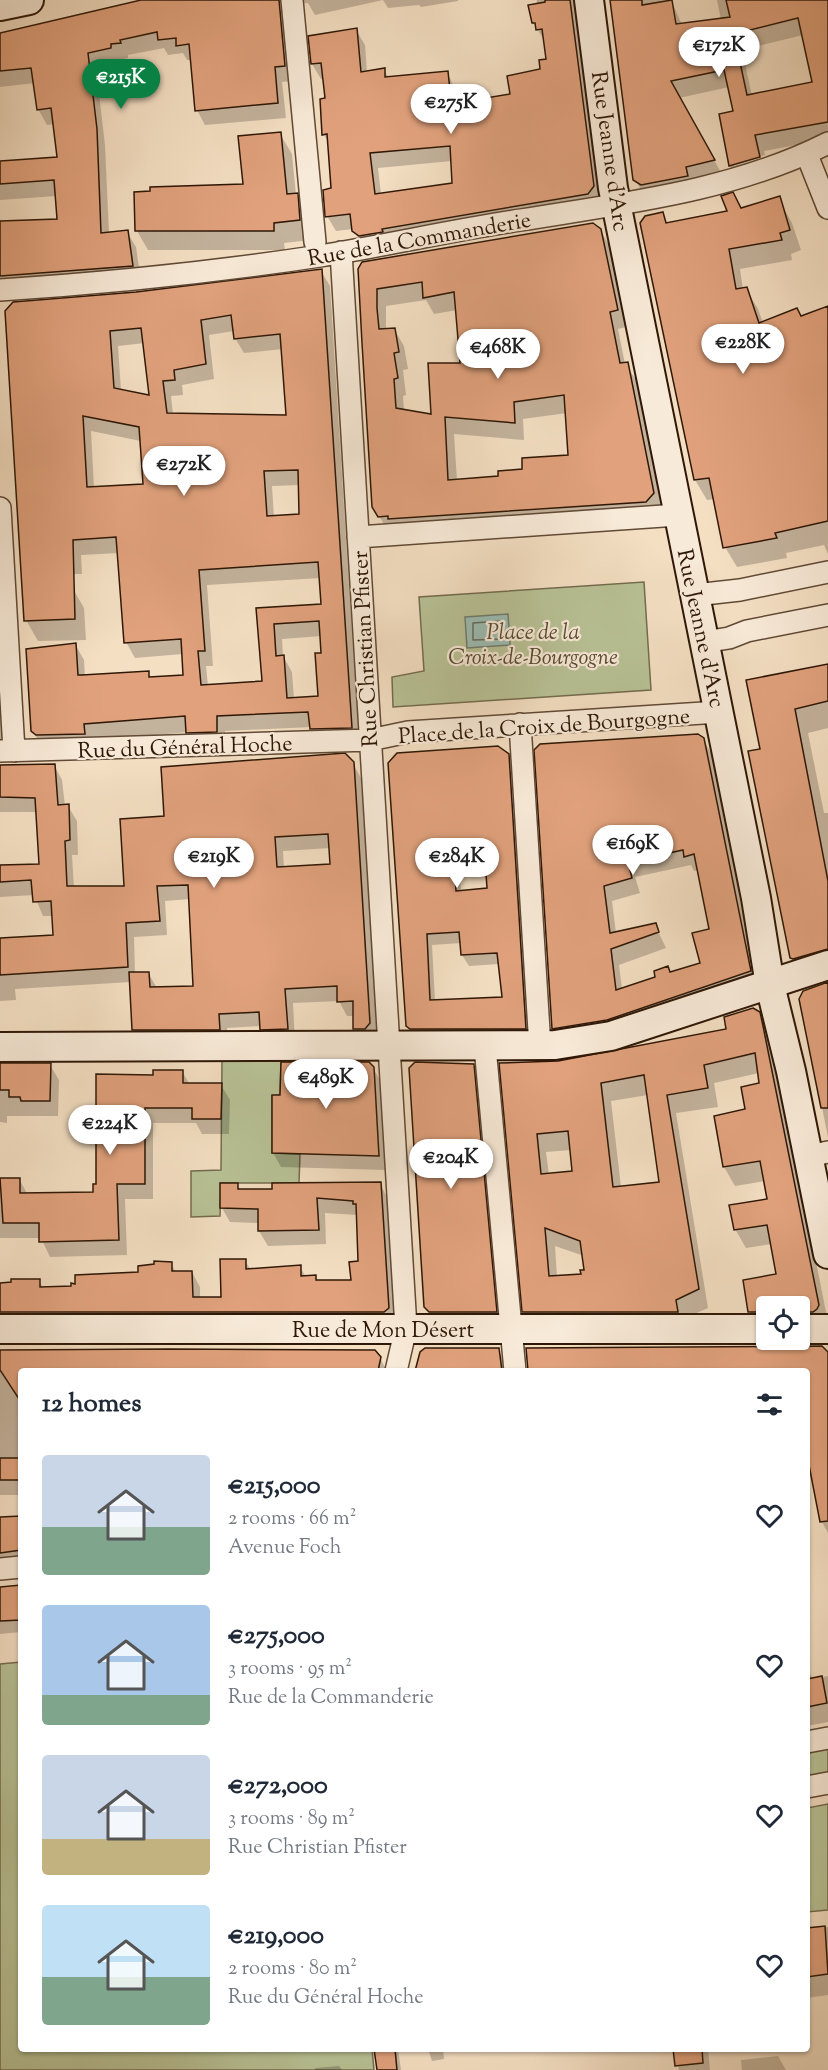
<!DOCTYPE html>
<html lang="en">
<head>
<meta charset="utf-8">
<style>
	body { margin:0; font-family:"Sorts Mill Goudy",serif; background:#f6f6f7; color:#1f2937; height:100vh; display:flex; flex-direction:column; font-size:22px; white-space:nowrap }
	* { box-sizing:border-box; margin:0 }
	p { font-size:20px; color:#747a83 }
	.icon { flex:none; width:33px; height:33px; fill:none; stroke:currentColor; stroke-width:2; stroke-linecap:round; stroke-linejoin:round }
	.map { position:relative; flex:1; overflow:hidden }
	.sheet { position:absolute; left:18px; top:1368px; width:792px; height:684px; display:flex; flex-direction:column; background:#fff; border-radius:6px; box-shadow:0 2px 4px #0004 }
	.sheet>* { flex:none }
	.controls { position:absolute; left:756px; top:1296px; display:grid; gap:12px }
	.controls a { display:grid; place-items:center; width:54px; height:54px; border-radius:6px; background:#fff; box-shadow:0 2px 4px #0004; font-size:30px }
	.price { position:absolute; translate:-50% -51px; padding:0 14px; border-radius:21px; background:#fff; color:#222; font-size:20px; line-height:39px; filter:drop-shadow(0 2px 3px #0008) }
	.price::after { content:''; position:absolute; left:50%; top:36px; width:18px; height:14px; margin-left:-9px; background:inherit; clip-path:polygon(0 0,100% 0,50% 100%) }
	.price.selected { background:#0b8043; color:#fff }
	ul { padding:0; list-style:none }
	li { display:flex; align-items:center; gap:18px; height:150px; padding:0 24px }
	li span { display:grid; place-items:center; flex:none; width:168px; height:120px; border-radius:6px; color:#555 }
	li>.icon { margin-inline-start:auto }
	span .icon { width:72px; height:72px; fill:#fffc; stroke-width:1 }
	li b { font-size:26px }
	h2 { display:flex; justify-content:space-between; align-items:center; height:72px; padding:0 24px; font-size:26px }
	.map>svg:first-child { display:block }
	.green { fill:#b8c296; stroke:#736c4e; stroke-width:1.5 }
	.water { fill:#9cbdb4; stroke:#707b6e; stroke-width:1.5 }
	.shadow { fill:#0003; fill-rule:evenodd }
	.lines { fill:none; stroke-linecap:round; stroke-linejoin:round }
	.shore { stroke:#656a5d; stroke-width:1.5 }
	.building { fill:#e0a17c; stroke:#2e1706; stroke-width:1.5; fill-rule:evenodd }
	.street-casing { stroke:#604935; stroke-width:24 }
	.secondary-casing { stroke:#2e1706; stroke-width:32 }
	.street { stroke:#f8ead8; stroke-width:21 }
	.secondary { stroke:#f8ead8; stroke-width:28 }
	.labels { text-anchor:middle; stroke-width:4.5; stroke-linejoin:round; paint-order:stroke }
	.street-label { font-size:22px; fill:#2e1706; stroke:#f8ead8 }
	.park-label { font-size:22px; font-style:italic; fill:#574a31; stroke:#f8ead8 }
</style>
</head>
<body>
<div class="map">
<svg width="828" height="2070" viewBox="0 0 828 2070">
	<rect width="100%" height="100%" fill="#f4dfc3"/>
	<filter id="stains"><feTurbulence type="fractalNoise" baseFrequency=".00333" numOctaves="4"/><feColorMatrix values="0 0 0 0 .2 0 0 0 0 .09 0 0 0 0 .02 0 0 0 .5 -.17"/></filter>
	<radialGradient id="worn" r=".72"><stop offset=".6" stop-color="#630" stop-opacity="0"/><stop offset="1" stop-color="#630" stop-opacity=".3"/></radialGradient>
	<!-- green -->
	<path class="green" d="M 644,582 L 651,690 L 393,707 L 392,677 L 424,671 L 419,597 Z
		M 222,1060 L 281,1061 L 280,1095 L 272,1096 L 272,1153 L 300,1154 L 299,1183 L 221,1183 L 220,1216 L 191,1217 L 191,1171 L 221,1170 Z
		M 21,1662 L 21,2049 L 372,2049 L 374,2070 L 0,2070 L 0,1664 Z
		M 828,1745 L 828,1773 L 807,1777 L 807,1749 Z
		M 828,1804 L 828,1910 L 807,1912 L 807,1808 Z"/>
	<!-- water -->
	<path class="water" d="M 508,614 L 510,645 L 467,648 L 465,617 Z"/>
	<!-- shadow -->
	<path class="shadow" d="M 149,0 L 458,0 L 458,1 L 421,7 L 419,5 L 388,8 L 383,0 L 315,15 L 308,3 L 294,4 L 293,81 L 282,82 L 286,118 L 205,125 L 197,110 L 192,60 L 187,60 L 183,53 L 168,55 L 164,48 L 128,55 L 128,58 L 119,60 L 119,63 L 96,68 L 105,145 L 109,233 L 127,232 L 136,247 L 141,281 L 0,292 L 0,223 L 58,220 L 56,196 L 0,200 L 0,163 L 59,158 L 55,124 L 47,125 L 38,109 L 35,83 L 0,87 L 0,34 Z
		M 537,0 L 576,0 L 602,202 L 362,246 L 353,229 L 336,231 L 327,216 L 332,190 L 329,144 L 324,134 L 327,100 L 324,79 L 321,79 L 312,64 L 356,30 L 365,45 L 367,72 L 384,70 L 389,78 L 447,72 L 456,91 L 472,88 L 479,100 L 512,96 L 542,70 L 548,60 L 545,42 L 533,22 ZM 452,161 L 454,184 L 381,194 L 378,168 Z
		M 612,0 L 671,0 L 682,25 L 721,20 L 717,0 L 828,0 L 828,139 L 764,151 L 765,155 L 734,163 L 734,166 L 765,157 L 768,174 L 739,182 L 730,166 L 720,115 L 734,112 L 729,87 L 679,98 L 723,176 L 644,196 L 635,179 ZM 803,35 L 813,84 L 752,96 L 742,50 Z
		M 280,134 L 292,154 L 296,195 L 308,214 L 311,240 L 284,243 L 285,250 L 148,250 L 137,231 L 245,186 Z
		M 781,203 L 792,223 L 801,250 L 791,254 L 792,260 L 740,269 L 743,289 L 746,289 L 758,309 L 763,323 L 801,318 L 828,308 L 828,554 L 824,545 L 786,553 L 787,558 L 737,567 L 725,547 L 715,499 L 707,500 L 695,480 L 642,223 L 663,214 L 668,224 Z
		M 600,230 L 611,248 L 626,327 L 618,329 L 625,364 L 637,381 L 663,510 L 390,534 L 373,506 L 363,263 L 447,247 ZM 426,300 L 434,314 L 457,310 L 462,364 L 432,416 L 404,411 L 403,396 L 406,395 L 403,370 L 408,369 L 404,346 L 394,329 L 386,330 L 386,306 ZM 567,413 L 570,456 L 499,477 L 457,481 L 454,434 L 524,440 L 523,419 Z
		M 321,271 L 330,286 L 359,743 L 320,744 L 311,727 L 225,731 L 225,747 L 197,748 L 188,732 L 42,746 L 32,730 L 75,644 L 84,660 L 85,677 L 148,673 L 151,678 L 184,676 L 183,654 L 135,658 L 126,642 L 119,553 L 81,555 L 82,574 L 30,574 L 6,311 ZM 234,331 L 235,338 L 244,353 L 283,349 L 287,417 L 173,415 L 171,396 L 183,395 L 182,385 L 214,379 L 209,335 ZM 145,343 L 151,396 L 121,391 L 118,346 ZM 91,431 L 141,441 L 145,486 L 94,488 ZM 300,485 L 300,516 L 274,517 L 272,486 ZM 320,578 L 322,605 L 258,609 L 263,682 L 208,686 L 206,666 L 213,666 L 207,585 ZM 322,636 L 319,697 L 294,699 L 292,672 L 283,656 L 282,639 Z
		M 72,587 L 84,608 L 86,640 L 38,641 L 26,620 Z
		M 828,665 L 828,728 L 808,733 L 824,813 L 828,813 L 828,976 L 806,982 L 791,957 L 762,750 Z
		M 0,694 L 3,737 L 0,741 Z
		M 703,739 L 712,755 L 759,987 L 562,1043 L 553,1028 L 536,751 ZM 691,865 L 694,871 L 699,870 L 711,930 L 701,964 L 671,974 L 668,968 L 657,978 L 622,989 L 619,965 L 666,948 L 655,925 L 616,933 L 612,901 L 640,893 L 635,877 Z
		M 508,755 L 515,767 L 532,1040 L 414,1037 L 407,1025 L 390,764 ZM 459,858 L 486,858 L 489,889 L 461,892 ZM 461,943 L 462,955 L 469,966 L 500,964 L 503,998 L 435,1001 L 432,945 Z
		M 352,762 L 361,778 L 378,1038 L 363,1044 L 355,1029 L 355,1016 L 347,1016 L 339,1001 L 293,1003 L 295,1044 L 270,1044 L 261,1026 L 227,1028 L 228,1044 L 142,1044 L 133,1030 L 131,982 L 15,989 L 16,1000 L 0,1001 L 0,940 L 54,936 L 53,916 L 43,916 L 34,895 L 0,897 L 0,866 L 41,866 L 38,812 L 0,812 L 0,765 L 54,765 L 62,780 L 65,806 L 68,806 L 77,821 L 78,855 L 72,855 L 74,888 L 125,887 L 166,818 ZM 330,848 L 331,866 L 284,868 L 283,851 ZM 190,899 L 195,987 L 157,988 L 148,973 L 135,973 L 134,937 L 167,935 L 165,901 Z
		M 828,984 L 828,1137 L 800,999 Z
		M 759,1013 L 770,1033 L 773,1046 L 828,1322 L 800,1331 L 800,1306 L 766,1306 L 766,1331 L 761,1331 L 750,1312 L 778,1276 L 772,1244 L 746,1248 L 735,1229 L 768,1200 L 765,1181 L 735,1186 L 724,1167 L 715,1117 L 747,1110 L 760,1084 L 759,1073 L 714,1083 L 718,1107 L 676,1113 L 708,1308 L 685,1318 L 535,1331 L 524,1312 L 501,1064 L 558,1063 L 728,1030 ZM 648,1095 L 660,1183 L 621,1187 L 611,1101 ZM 571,1150 L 574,1173 L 549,1175 L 546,1152 ZM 555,1246 L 584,1256 L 586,1271 L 582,1275 L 557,1277 Z
		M 0,1063 L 50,1065 L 59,1080 L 58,1116 L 7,1116 L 7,1123 L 0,1122 Z
		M 473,1065 L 479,1076 L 502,1323 L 432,1318 L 426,1307 Z
		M 373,1068 L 381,1082 L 386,1170 L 281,1167 L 273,1153 Z
		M 182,1071 L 190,1085 L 221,1085 L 230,1100 L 229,1134 L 202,1134 L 196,1123 L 153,1123 L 153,1199 L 125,1199 L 127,1255 L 50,1257 L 41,1238 L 0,1238 L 0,1179 L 19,1179 L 28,1195 L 94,1194 L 154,1076 Z
		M 237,1184 L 241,1191 L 380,1184 L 388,1199 L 396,1323 L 0,1329 L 0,1283 L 39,1281 L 43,1288 L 73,1288 L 171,1264 L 176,1272 L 192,1272 L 200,1287 L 200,1298 L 222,1298 L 245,1261 L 251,1270 L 300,1267 L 306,1277 L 315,1277 L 318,1282 L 352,1281 L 360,1263 L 358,1215 L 325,1213 L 326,1244 L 268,1246 L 259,1231 L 259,1223 L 230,1222 L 222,1208 Z
		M 498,1349 L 509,1371 L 417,1371 Z
		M 0,1351 L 380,1358 L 387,1371 L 21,1371 L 21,1495 L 0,1495 Z
		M 828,1355 L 828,1533 L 822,1522 L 812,1472 L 807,1472 L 807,1371 L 528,1371 Z
		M 20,1511 L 21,1511 L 21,1567 L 0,1569 L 0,1521 L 20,1518 Z
		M 21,1587 L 21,1632 L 0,1634 L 0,1589 Z
		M 807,1674 L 810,1674 L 813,1679 L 828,1676 L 828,1722 L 807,1726 Z
		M 828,1927 L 828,1995 L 807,1998 L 807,1929 Z
		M 376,2049 L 398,2049 L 401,2070 L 378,2070 Z
		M 428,2049 L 443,2049 L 444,2059 L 432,2061 Z
		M 675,2049 L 708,2049 L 710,2070 L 679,2070 Z
		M 778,2056 L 786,2070 L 742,2070 L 741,2060 Z
		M 339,2066 L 342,2070 L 315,2070 L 315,2068 Z"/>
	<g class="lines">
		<!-- shore -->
		<path class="shore" d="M 501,621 L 502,639 L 473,640 L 473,623 Z"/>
	</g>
	<!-- building -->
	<path class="building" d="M 141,0 L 279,0 L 285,66 L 275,67 L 278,103 L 195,111 L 189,44 L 176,46 L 176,38 L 158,40 L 157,32 L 120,40 L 121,43 L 111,44 L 111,48 L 88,53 L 97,129 L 101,233 L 128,230 L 133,266 L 0,276 L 0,221 L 57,219 L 54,180 L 0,184 L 0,161 L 57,157 L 51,108 L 37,110 L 31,68 L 0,71 L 0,33 Z
		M 545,0 L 570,0 L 594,186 L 588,194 L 382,229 L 383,232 L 359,236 L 352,231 L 350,214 L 325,217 L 323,190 L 331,188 L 327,134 L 322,135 L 320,99 L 325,98 L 321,63 L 311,64 L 308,36 L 357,28 L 361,72 L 385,68 L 385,77 L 448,71 L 450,91 L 473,87 L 474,100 L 510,94 L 507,76 L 540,69 L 539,60 L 546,59 L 542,29 L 536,30 L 535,23 L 532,23 L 528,5 L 545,2 ZM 450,146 L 452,183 L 375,194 L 370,153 Z
		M 610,0 L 642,0 L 642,5 L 672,0 L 676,24 L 730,17 L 726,0 L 828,0 L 828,122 L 755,135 L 760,157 L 729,166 L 719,114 L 733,111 L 724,70 L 671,81 L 715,160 L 686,167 L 688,176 L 641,185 L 633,180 ZM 798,18 L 812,82 L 747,95 L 734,34 Z
		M 281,132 L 287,194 L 298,193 L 300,220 L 274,223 L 274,231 L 135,231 L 134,192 L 150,191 L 150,187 L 243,184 L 238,136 Z
		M 733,192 L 741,208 L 780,196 L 790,230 L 780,233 L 782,240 L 729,249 L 736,289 L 747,287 L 759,323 L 797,308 L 801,316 L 828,306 L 828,521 L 775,533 L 777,538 L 723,548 L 709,478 L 694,480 L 640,223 L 645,216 L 663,212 L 666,223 L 727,211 L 721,196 Z
		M 593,223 L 601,229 L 618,310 L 610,312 L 620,363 L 628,362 L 654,493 L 646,502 L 388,519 L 388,516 L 378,517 L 372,507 L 362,343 L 358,269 L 362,262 ZM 422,282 L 423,298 L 454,292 L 460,363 L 428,363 L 431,414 L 396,408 L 394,379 L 398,378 L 394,353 L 399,352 L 395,328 L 379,329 L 377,308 L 377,289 ZM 564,395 L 568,455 L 522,458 L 522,469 L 498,471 L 498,476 L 448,480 L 445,417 L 515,423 L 514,402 Z
		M 322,269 L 352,728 L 310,729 L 308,712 L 217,716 L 217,732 L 186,733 L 185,716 L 84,724 L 85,734 L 36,735 L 31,731 L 26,649 L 76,643 L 78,675 L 82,675 L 149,671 L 149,677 L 183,675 L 181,639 L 124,643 L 116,537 L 73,540 L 75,619 L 24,621 L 5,311 L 13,302 L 136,292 ZM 231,315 L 234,339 L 280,334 L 286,415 L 167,413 L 163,381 L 175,380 L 174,370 L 206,364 L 201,320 ZM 141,328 L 149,395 L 114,388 L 110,331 ZM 83,416 L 139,427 L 143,484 L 87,487 ZM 298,470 L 299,514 L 267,516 L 264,471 ZM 318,562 L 321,604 L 256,608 L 262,681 L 201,685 L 198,651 L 205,651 L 199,570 ZM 319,621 L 321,653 L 315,653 L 318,696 L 287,698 L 284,655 L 276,656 L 274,624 Z
		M 828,664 L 828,701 L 795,709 L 828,881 L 828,949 L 793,959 L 790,958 L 748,751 L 760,749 L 746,680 Z
		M 698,734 L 704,738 L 751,971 L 607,1020 L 552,1029 L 534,750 L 540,744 ZM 683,850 L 684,857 L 694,854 L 709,929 L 692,933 L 700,963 L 670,972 L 668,966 L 654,971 L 655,977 L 616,990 L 611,949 L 659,932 L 656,923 L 610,933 L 604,886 L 632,878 L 628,862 Z
		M 498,746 L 509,754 L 526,1029 L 410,1029 L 406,1026 L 388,763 L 397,753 ZM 453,847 L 484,847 L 487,888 L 456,891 ZM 459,932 L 461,955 L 497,953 L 502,997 L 430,1000 L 427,934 Z
		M 345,753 L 354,762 L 370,1023 L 365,1029 L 353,1029 L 353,1001 L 337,1002 L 337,986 L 285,989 L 288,1029 L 260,1030 L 259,1012 L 219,1014 L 220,1030 L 132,1030 L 129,972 L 149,972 L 150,987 L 193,986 L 188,885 L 157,886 L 160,921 L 126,923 L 128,967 L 0,975 L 0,938 L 53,935 L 51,901 L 33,902 L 31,880 L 0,882 L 0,865 L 39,864 L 35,798 L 0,797 L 0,765 L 55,764 L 58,805 L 69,804 L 70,840 L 65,841 L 67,886 L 124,886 L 120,819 L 164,816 L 161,767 ZM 328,834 L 330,864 L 277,867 L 275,837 Z
		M 828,982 L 828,1108 L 821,1108 L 799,999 L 803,991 Z
		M 753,1008 L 760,1012 L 763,1026 L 819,1305 L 817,1309 L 813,1312 L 800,1312 L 800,1306 L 766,1306 L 766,1312 L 748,1312 L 743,1280 L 776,1274 L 767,1225 L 734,1230 L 729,1205 L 767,1199 L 760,1161 L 723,1167 L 714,1116 L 745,1109 L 741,1087 L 759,1083 L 755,1053 L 704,1065 L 708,1088 L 667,1095 L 699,1289 L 676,1300 L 678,1312 L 522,1312 L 499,1063 L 558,1061 L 726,1029 L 724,1017 ZM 644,1075 L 659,1182 L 613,1187 L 601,1083 ZM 568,1131 L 572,1171 L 541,1174 L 537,1134 ZM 545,1228 L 580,1241 L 584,1270 L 580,1270 L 581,1274 L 549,1276 Z
		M 281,1062 L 369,1062 L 374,1067 L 379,1156 L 272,1153 L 272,1095 L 280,1095 Z
		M 415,1062 L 474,1064 L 497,1312 L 429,1312 L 424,1307 L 409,1068 Z
		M 0,1063 L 51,1063 L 50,1101 L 21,1101 L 20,1097 L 9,1097 L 9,1090 L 0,1090 Z
		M 153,1070 L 183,1070 L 183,1083 L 222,1083 L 221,1119 L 192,1119 L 192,1108 L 145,1108 L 145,1184 L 117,1184 L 119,1240 L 39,1242 L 39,1223 L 3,1223 L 0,1178 L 20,1178 L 20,1193 L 93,1192 L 93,1184 L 96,1184 L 96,1074 L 153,1075 Z
		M 381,1182 L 389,1308 L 384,1312 L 0,1312 L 0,1283 L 11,1282 L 11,1279 L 40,1279 L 40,1287 L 71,1286 L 71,1283 L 75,1284 L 75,1275 L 138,1272 L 138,1266 L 154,1264 L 154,1261 L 172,1262 L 172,1271 L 192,1271 L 193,1297 L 221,1297 L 220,1259 L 246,1259 L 246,1269 L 301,1265 L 301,1276 L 316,1275 L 316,1280 L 351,1280 L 349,1262 L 358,1261 L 356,1204 L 353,1204 L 353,1201 L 317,1198 L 319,1230 L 258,1231 L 258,1209 L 220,1208 L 220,1183 L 238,1183 L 238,1189 L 272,1189 L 272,1183 Z
		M 822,1346 L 828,1352 L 828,1521 L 820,1522 L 807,1455 L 807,1371 L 528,1371 L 526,1348 Z
		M 425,1348 L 499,1348 L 502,1371 L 415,1371 L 420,1352 Z
		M 168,1349 L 375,1350 L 381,1357 L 378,1371 L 21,1371 L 21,1402 L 0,1370 L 0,1350 Z
		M 0,1458 L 21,1458 L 21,1480 L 0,1480 Z
		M 21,1516 L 21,1550 L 0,1553 L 0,1517 Z
		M 21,1585 L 21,1620 L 0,1621 L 0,1587 Z
		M 822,1676 L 827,1703 L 807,1707 L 807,1679 Z
		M 825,1926 L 828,1974 L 807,1977 L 807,1928 Z
		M 374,2049 L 395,2049 L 397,2070 L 377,2070 Z
		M 673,2049 L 702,2049 L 703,2063 L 675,2066 Z"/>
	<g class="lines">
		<defs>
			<path id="street" d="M 292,0 L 315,242
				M 807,155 L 828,208
				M 341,252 L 406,1328 L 396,1371
				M 0,290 C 107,283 215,272 320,256 C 388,245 454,230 521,220 C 625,203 733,191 828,143
				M 0,508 L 14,751
				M 358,537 L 678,515
				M 695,595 L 740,590 L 828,572
				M 704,642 L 729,638 L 747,631 L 828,615
				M 520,724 L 540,1047
				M 0,751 L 370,740 L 408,732 L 719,712
				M 485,1047 L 515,1371
				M 809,1156 L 828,1152
				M 0,1569 L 21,1567
				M 807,1742 L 828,1738
				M 807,1787 L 828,1783"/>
			<path id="secondary" d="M 589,0 L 613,188 L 756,898 L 770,985 L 791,1071 L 828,1254
				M 0,6 L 29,0
				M 0,1047 L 555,1045 L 611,1036 L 828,965
				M 0,1329 L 766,1329
				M 800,1329 L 828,1329"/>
		</defs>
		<!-- street casing -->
		<use href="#street" class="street-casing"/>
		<!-- secondary casing -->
		<use href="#secondary" class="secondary-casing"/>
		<!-- street -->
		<use href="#street" class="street"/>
		<!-- secondary -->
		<use href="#secondary" class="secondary"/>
	</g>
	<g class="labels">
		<!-- street labels -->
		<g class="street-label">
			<text transform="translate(611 151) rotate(82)" y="8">Rue Jeanne d'Arc</text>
			<text transform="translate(419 238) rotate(-10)" y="8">Rue de la Commanderie</text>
			<text transform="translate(702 628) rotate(78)" y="8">Rue Jeanne d'Arc</text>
			<text transform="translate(364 649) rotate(-93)" y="8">Rue Christian Pfister</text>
			<text transform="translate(544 725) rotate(-4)" y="8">Place de la Croix de Bourgogne</text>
			<text transform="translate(185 746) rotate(-2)" y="8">Rue du Général Hoche</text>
			<text x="383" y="1337">Rue de Mon Désert</text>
		</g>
		<!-- park labels -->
		<g class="park-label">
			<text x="533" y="639">Place de la<tspan x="533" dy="25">Croix-de-Bourgogne</tspan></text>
		</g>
	</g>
	<rect width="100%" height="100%" filter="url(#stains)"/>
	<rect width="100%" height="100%" fill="url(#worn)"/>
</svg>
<div class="controls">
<a><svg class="icon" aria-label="locate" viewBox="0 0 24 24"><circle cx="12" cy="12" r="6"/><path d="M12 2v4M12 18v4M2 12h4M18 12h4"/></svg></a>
</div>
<b class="price" style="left:719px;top:78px">€172K</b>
<b class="price selected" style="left:121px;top:110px">€215K</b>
<b class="price" style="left:451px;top:135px">€275K</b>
<b class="price" style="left:743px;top:375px">€228K</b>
<b class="price" style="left:498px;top:380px">€468K</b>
<b class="price" style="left:184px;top:497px">€272K</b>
<b class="price" style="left:633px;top:876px">€169K</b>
<b class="price" style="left:214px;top:889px">€219K</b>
<b class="price" style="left:457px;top:889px">€284K</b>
<b class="price" style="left:326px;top:1110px">€489K</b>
<b class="price" style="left:110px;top:1156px">€224K</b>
<b class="price" style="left:451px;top:1190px">€204K</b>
<section class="sheet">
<h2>12 homes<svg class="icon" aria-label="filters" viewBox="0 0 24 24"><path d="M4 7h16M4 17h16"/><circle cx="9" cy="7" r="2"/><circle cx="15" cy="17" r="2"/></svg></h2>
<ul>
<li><span style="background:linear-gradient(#c9d6e8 60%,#7fa58c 0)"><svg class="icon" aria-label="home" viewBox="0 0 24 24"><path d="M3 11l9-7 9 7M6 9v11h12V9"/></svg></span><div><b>€215,000</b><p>2 rooms · 66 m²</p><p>Avenue Foch</p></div><svg class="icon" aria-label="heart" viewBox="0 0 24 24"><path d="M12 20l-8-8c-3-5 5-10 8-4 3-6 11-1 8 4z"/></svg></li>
<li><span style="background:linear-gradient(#a9c7e8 75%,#7fa58c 0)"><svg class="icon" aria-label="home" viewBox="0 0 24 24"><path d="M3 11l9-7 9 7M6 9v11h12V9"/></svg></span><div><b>€275,000</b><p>3 rooms · 95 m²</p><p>Rue de la Commanderie</p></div><svg class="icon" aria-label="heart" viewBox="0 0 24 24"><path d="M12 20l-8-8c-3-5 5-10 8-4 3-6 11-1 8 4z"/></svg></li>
<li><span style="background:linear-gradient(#c9d6e8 70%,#c2b280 0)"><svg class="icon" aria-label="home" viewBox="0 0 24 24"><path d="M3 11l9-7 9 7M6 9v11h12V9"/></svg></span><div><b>€272,000</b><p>3 rooms · 89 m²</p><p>Rue Christian Pfister</p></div><svg class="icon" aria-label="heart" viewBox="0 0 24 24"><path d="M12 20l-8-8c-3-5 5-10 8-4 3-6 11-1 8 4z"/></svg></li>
<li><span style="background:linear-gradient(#bfe0f5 60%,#7fa58c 0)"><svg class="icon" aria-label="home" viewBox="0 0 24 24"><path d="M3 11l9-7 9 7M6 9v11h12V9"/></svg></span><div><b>€219,000</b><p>2 rooms · 80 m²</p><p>Rue du Général Hoche</p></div><svg class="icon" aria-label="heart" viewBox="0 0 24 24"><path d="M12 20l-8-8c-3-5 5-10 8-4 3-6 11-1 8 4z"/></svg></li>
</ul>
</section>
</div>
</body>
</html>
